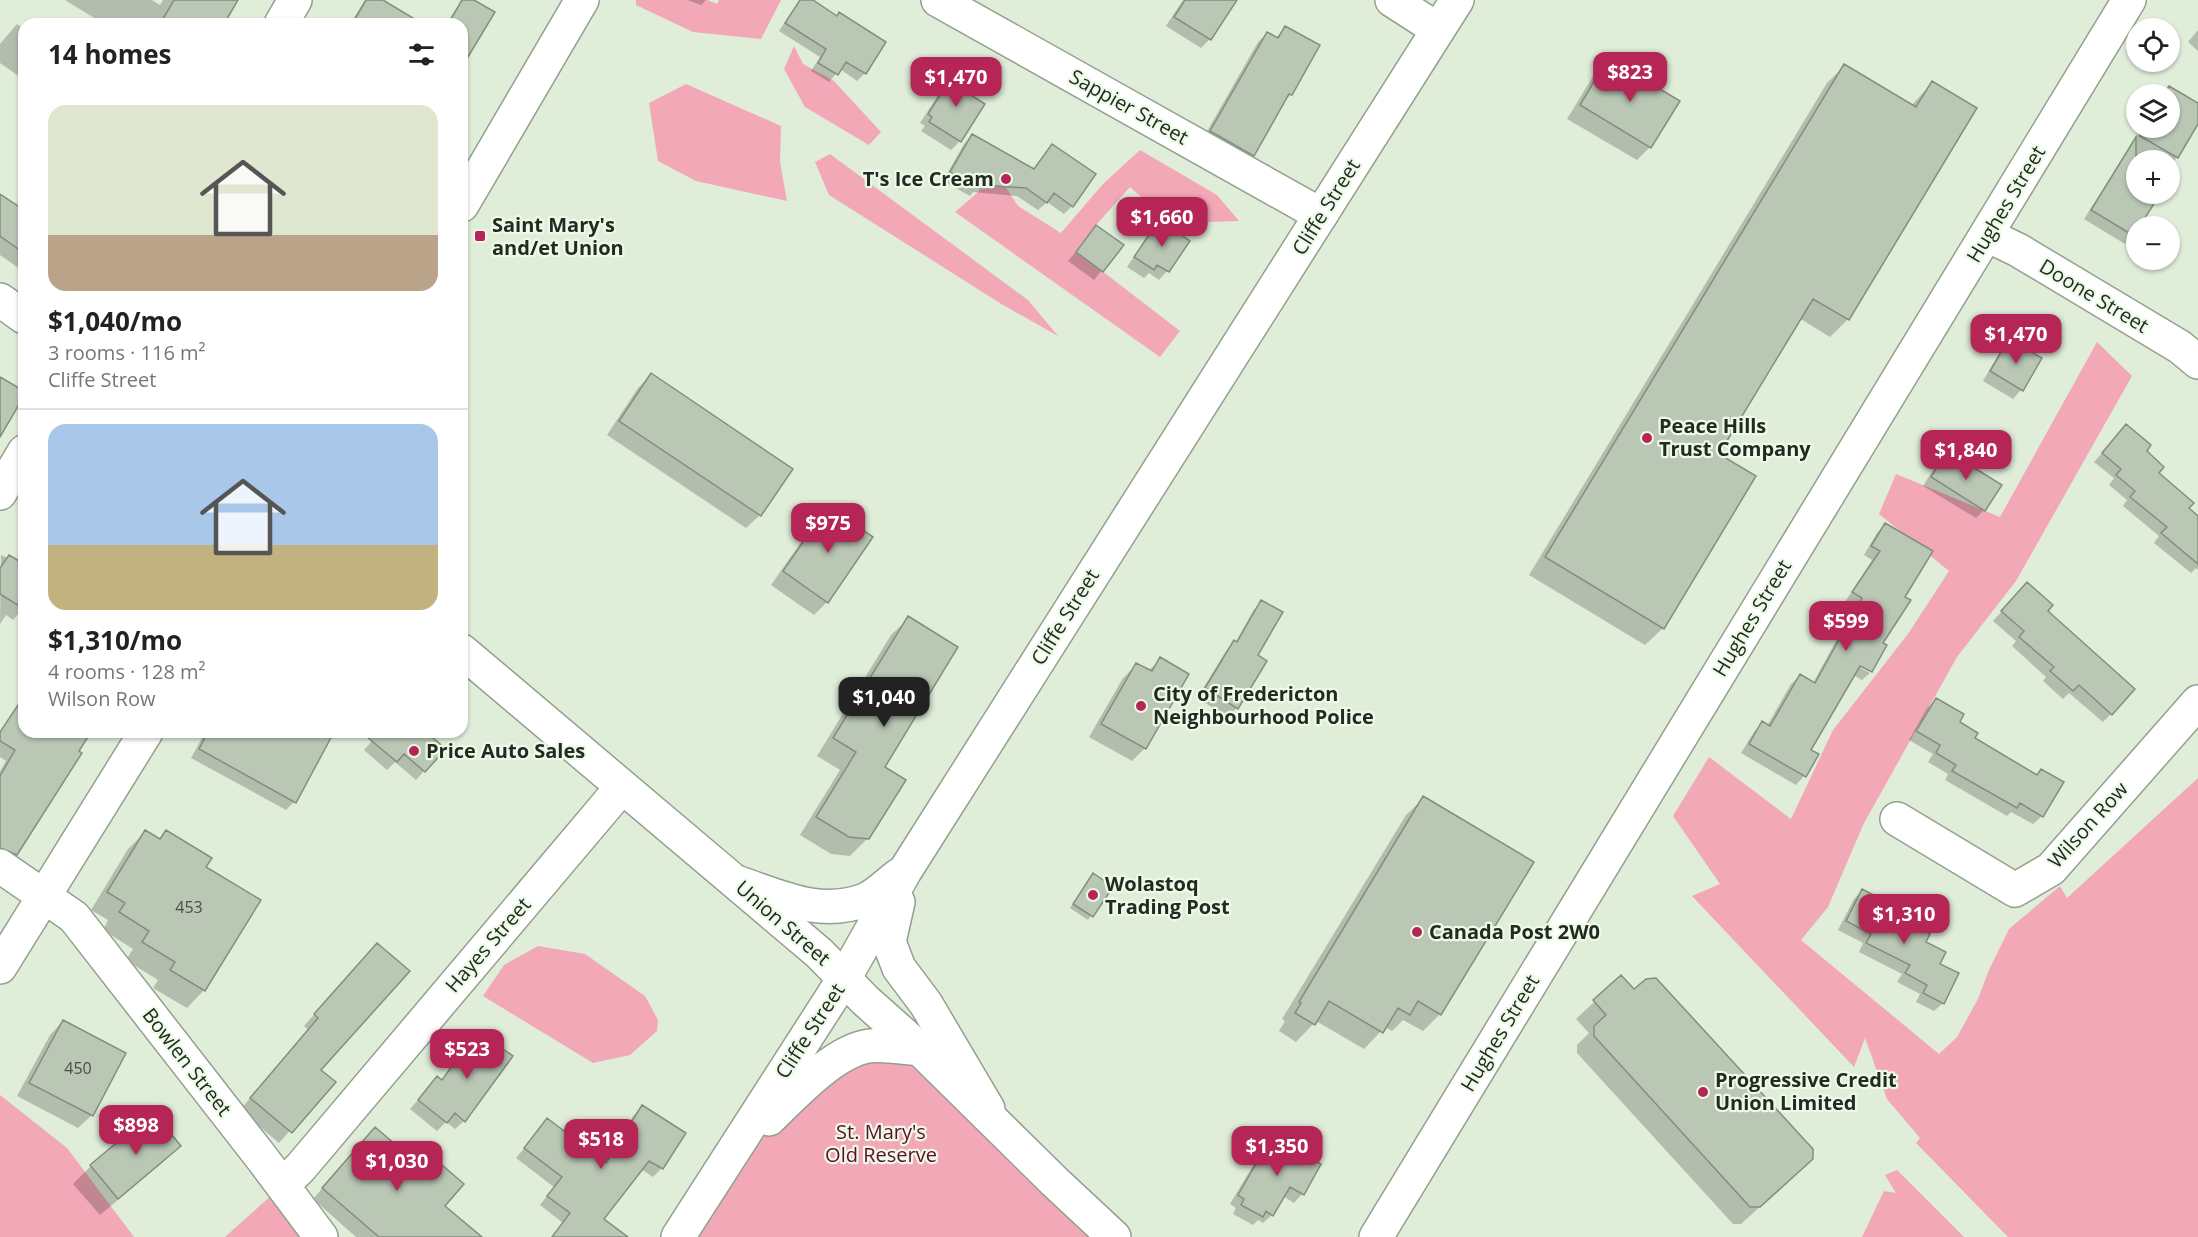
<!DOCTYPE html>
<html lang="en">
<head>
<meta charset="utf-8">
<style>
	body { margin:0; font-family:"Open Sans",sans-serif; background:#f6f6f6; color:#222; height:100vh; display:flex; flex-direction:column; font-size:22px; white-space:nowrap }
	* { box-sizing:border-box; margin:0 }
	p { font-size:20px; color:#767676 }
	.icon { flex:none; width:33px; height:33px; fill:none; stroke:currentColor; stroke-width:2; stroke-linecap:round; stroke-linejoin:round }
	.map { position:relative; flex:1; overflow:hidden }
	.panel { position:absolute; left:18px; top:18px; width:450px; height:720px; display:flex; flex-direction:column; background:#fff; border-radius:18px; box-shadow:0 2px 4px #0004 }
	.panel>* { flex:none }
	.tools { position:absolute; left:2126px; top:18px; display:grid; gap:12px }
	.tools a { display:grid; place-items:center; width:54px; height:54px; border-radius:50%; background:#fff; box-shadow:0 2px 4px #0004; font-size:30px }
	.price { position:absolute; translate:-50% -51px; padding:0 14px; border-radius:12px; background:#b52657; color:#fff; font-size:20px; line-height:39px; filter:drop-shadow(0 2px 3px #0008) }
	.price::after { content:''; position:absolute; left:50%; top:36px; width:18px; height:14px; margin-left:-9px; background:inherit; clip-path:polygon(0 0,100% 0,50% 100%) }
	.price.on { background:#222; color:#fff }
	ul { padding:0; list-style:none }
	li { display:grid; align-content:center; gap:12px; height:318px; padding:0 30px }
	li+li { border-top:2px solid #e0e0e0 }
	li span { display:grid; place-items:center; height:186px; border-radius:18px; color:#555 }
	li>.icon { margin-inline-start:auto }
	span .icon { width:108px; height:108px; fill:#fffc; stroke-width:1 }
	li b { font-size:26px }
	h2 { display:flex; justify-content:space-between; align-items:center; height:72px; padding:0 30px; font-size:26px }
	.map>svg:first-child { display:block }
	.green { fill:#f2a8b7 }
	.shadow { fill:#0003 }
	.building { fill:#b9c7b4; stroke:#828f7d; stroke-width:1.5 }
	.lines { fill:none; stroke-linecap:round; stroke-linejoin:round }
	.minor-casing { stroke:#93a08e; stroke-width:36 }
	.tertiary-casing { stroke:#93a08e; stroke-width:36 }
	.secondary-casing { stroke:#93a08e; stroke-width:36 }
	.primary-casing { stroke:#93a08e; stroke-width:36 }
	.minor { stroke:#fff; stroke-width:33 }
	.tertiary { stroke:#fff; stroke-width:33 }
	.secondary { stroke:#fff; stroke-width:33 }
	.primary { stroke:#fff; stroke-width:33 }
	.poi-dot { fill:#b52657; stroke:#ecfbe7; stroke-width:2 }
	.labels { text-anchor:middle; stroke-width:4.5; stroke-linejoin:round; paint-order:stroke }
	.number-label { font-size:16px; fill:#495046 }
	.street-label { font-size:20px; fill:#242922; stroke:#ecfbe7 }
	.poi-label { font-size:20px; font-weight:bold; fill:#242922; stroke:#ecfbe7; text-anchor:start }
	.park-label { font-size:20px; fill:#620b2b; stroke:#ecfbe7 }
</style>
</head>
<body>
<div class="map">
<svg width="2198" height="1237" viewBox="0 0 2198 1237">
	<rect width="100%" height="100%" fill="#dfedd9"/>
	<!-- green -->
	<path class="green" d="M 636,0 L 707,0 L 717,4 L 719,0 L 781,0 L 761,39 L 693,32 L 636,5 Z
		M 794,46 L 803,64 L 834,81 L 881,132 L 869,145 L 805,107 L 784,69 Z
		M 686,84 L 781,126 L 780,162 L 787,201 L 696,181 L 658,161 L 649,103 Z
		M 1140,150 L 1217,195 L 1239,221 L 1171,223 L 1130,187 L 1096,225 L 1076,251 L 1180,331 L 1160,357 L 955,212 L 976,194 L 996,172 L 1018,206 L 1061,233 L 1103,184 Z
		M 830,154 L 1028,300 L 1058,336 L 1003,305 L 829,195 L 815,162 Z
		M 2097,342 L 2132,376 L 2016,581 L 1957,657 L 1864,823 L 1828,907 L 1801,940 L 1939,1054 L 1957,1037 L 1978,999 L 1989,970 L 2009,929 L 2060,886 L 2067,898 L 2198,778 L 2198,1237 L 2008,1237 L 1916,1143 L 1920,1138 L 1887,1099 L 1865,1038 L 1854,1067 L 1692,896 L 1720,884 L 1673,816 L 1709,757 L 1791,819 L 1833,730 L 1908,634 L 1949,571 L 1879,514 L 1896,474 L 2000,517 Z
		M 538,946 L 585,954 L 645,996 L 658,1020 L 657,1031 L 630,1055 L 593,1063 L 483,996 L 504,965 Z
		M 920,1049 L 1114,1237 L 678,1237 L 727,1160 L 816,1074 Z
		M 0,1095 L 67,1148 L 134,1237 L 0,1237 Z
		M 1897,1170 L 1964,1237 L 1862,1237 L 1884,1191 L 1896,1193 L 1885,1175 Z
		M 283,1185 L 321,1237 L 225,1237 Z"/>
	<!-- shadow -->
	<path class="shadow" d="M 65,0 L 152,0 L 160,5 L 163,0 L 235,0 L 221,24 L 104,24 Z
		M 365,0 L 380,0 L 420,24 L 350,24 Z
		M 462,0 L 471,0 L 462,64 L 462,24 L 446,24 Z
		M 687,0 L 706,0 L 701,5 Z
		M 800,0 L 810,0 L 836,17 L 884,42 L 865,73 L 857,81 L 840,69 L 829,82 L 811,71 L 820,57 L 779,31 Z
		M 1183,0 L 1235,0 L 1210,39 L 1201,48 L 1166,26 Z
		M 17,24 L 24,29 L 24,80 L 0,63 L 0,44 Z
		M 1285,28 L 1291,94 L 1283,103 L 1253,155 L 1244,164 L 1202,140 L 1258,42 L 1267,33 L 1276,38 Z
		M 2198,30 L 2198,51 L 2188,42 Z
		M 1609,60 L 1650,147 L 1637,160 L 1567,119 L 1595,73 Z
		M 1844,66 L 1911,106 L 1932,83 L 1975,109 L 1847,320 L 1830,337 L 1799,318 L 1717,454 L 1663,628 L 1645,645 L 1529,575 L 1827,83 Z
		M 958,76 L 969,96 L 983,105 L 960,141 L 951,150 L 921,131 L 925,126 L 920,123 L 940,92 Z
		M 2169,88 L 2198,105 L 2198,121 L 2169,170 L 2169,160 L 2136,160 L 2136,194 L 2158,194 L 2138,226 L 2136,226 L 2133,235 L 2125,244 L 2084,219 L 2142,128 L 2169,128 L 2169,94 L 2163,94 Z
		M 972,135 L 1033,170 L 1052,146 L 1072,206 L 1064,214 L 1047,202 L 1038,210 L 1017,196 L 973,192 L 970,196 L 943,181 L 964,144 Z
		M 0,195 L 24,211 L 24,272 L 0,255 Z
		M 1160,222 L 1188,242 L 1167,271 L 1159,280 L 1149,273 L 1144,278 L 1127,267 L 1151,231 Z
		M 1096,227 L 1121,246 L 1094,280 L 1068,261 Z
		M 2009,341 L 2021,390 L 2013,399 L 1983,381 L 2001,350 Z
		M 651,375 L 790,469 L 760,515 L 746,528 L 607,435 L 638,388 Z
		M 2118,435 L 2144,451 L 2157,473 L 2187,509 L 2198,518 L 2198,570 L 2196,568 L 2191,573 L 2154,543 L 2159,536 L 2123,506 L 2127,500 L 2109,485 L 2114,478 L 2094,462 Z
		M 1947,453 L 1984,510 L 1976,518 L 1923,486 L 1938,462 Z
		M 828,508 L 827,602 L 814,615 L 771,585 L 815,522 Z
		M 1885,525 L 1903,597 L 1881,643 L 1885,645 L 1871,672 L 1854,661 L 1853,664 L 1870,673 L 1862,680 L 1853,675 L 1809,750 L 1804,776 L 1796,785 L 1741,753 L 1754,732 L 1762,723 L 1767,726 L 1791,684 L 1800,676 L 1813,683 L 1854,608 L 1845,602 L 1872,560 L 1864,555 L 1877,533 Z
		M 1,555 L 24,566 L 24,607 L 13,620 L 6,615 L 0,624 Z
		M 2019,592 L 2046,611 L 2111,714 L 2103,722 L 2069,693 L 2063,699 L 2043,681 L 2046,677 L 2012,646 L 2016,641 L 1993,621 Z
		M 1261,602 L 1256,656 L 1237,708 L 1228,717 L 1197,698 L 1226,651 L 1235,643 L 1253,611 Z
		M 909,618 L 868,838 L 850,856 L 831,854 L 800,835 L 840,770 L 817,756 L 891,635 Z
		M 1161,659 L 1145,748 L 1132,761 L 1089,737 L 1123,678 L 1136,665 L 1148,671 Z
		M 1936,700 L 1973,739 L 2036,776 L 2041,770 L 2042,816 L 2033,824 L 2011,812 L 2007,816 L 1945,780 L 1948,774 L 1928,762 L 1933,754 L 1909,740 L 1927,708 Z
		M 24,706 L 24,732 L 89,732 L 16,854 L 6,864 L 0,861 L 0,771 L 6,761 L 0,757 L 0,731 Z
		M 205,732 L 318,732 L 294,802 L 286,810 L 191,758 Z
		M 380,732 L 424,732 L 424,771 L 416,780 L 395,762 L 387,770 L 364,750 Z
		M 1424,798 L 1440,1014 L 1423,1031 L 1403,1020 L 1392,1031 L 1385,1027 L 1364,1049 L 1316,1021 L 1296,1042 L 1279,1031 L 1285,1021 L 1282,1019 L 1406,815 Z
		M 145,832 L 159,840 L 166,832 L 204,867 L 259,900 L 204,990 L 187,1008 L 153,988 L 158,980 L 126,960 L 133,949 L 103,930 L 108,920 L 91,910 L 128,849 Z
		M 1089,879 L 1111,887 L 1088,920 L 1070,908 Z
		M 1862,891 L 1885,912 L 1924,943 L 1943,1003 L 1934,1011 L 1916,1002 L 1920,994 L 1897,982 L 1902,974 L 1859,952 L 1863,943 L 1838,930 L 1854,899 Z
		M 366,956 L 319,1070 L 333,1082 L 279,1143 L 240,1110 L 308,1030 L 304,1026 Z
		M 1621,977 L 1794,1176 L 1741,1224 L 1733,1224 L 1577,1053 L 1577,1045 L 1589,1033 L 1576,1019 Z
		M 63,1021 L 92,1115 L 78,1128 L 17,1096 L 50,1035 Z
		M 477,1033 L 464,1121 L 455,1129 L 446,1122 L 437,1131 L 410,1109 L 437,1078 L 441,1081 L 469,1041 Z
		M 642,1107 L 662,1168 L 653,1177 L 641,1169 L 602,1219 L 622,1237 L 551,1237 L 563,1223 L 540,1205 L 554,1187 L 516,1158 L 548,1120 L 604,1163 L 633,1116 Z
		M 153,1114 L 179,1146 L 162,1163 L 100,1215 L 73,1184 L 91,1166 Z
		M 1272,1138 L 1302,1194 L 1294,1203 L 1283,1196 L 1272,1215 L 1263,1223 L 1258,1220 L 1253,1225 L 1233,1214 L 1236,1208 L 1230,1204 L 1264,1147 Z
		M 365,1139 L 443,1206 L 480,1237 L 356,1237 L 313,1199 Z"/>
	<!-- building -->
	<path class="building" d="M 174,0 L 238,0 L 224,24 L 160,24 Z
		M 366,0 L 383,0 L 423,24 L 352,24 Z
		M 462,0 L 474,0 L 495,12 L 462,67 L 462,24 L 448,24 Z
		M 800,0 L 813,0 L 837,16 L 839,12 L 886,42 L 866,74 L 846,62 L 838,75 L 818,63 L 826,49 L 785,23 Z
		M 1185,0 L 1237,0 L 1211,40 L 1174,17 Z
		M 1285,26 L 1320,45 L 1292,95 L 1289,94 L 1254,156 L 1210,131 L 1267,32 L 1278,38 Z
		M 1608,58 L 1680,101 L 1651,148 L 1580,105 Z
		M 1844,64 L 1916,107 L 1932,81 L 1977,108 L 1849,320 L 1813,299 L 1719,454 L 1756,476 L 1664,629 L 1545,557 Z
		M 957,74 L 976,86 L 971,95 L 985,104 L 961,142 L 929,122 L 932,117 L 928,114 L 949,81 L 952,82 Z
		M 2169,86 L 2198,103 L 2198,124 L 2178,158 L 2140,136 L 2145,128 L 2169,128 L 2169,94 L 2164,94 Z
		M 972,134 L 1034,169 L 1052,144 L 1096,174 L 1073,207 L 1054,193 L 1047,203 L 1026,188 L 981,185 L 979,188 L 950,172 Z
		M 2136,137 L 2136,194 L 2160,194 L 2140,226 L 2136,226 L 2134,236 L 2091,210 Z
		M 0,194 L 24,210 L 24,253 L 0,236 Z
		M 1159,220 L 1190,241 L 1169,272 L 1157,265 L 1154,270 L 1134,257 Z
		M 1096,225 L 1124,245 L 1103,272 L 1076,252 Z
		M 2009,339 L 2042,358 L 2023,391 L 1990,371 Z
		M 651,373 L 793,469 L 761,516 L 619,421 Z
		M 0,377 L 24,391 L 24,396 L 0,437 Z
		M 2126,424 L 2151,445 L 2147,451 L 2164,467 L 2159,473 L 2194,503 L 2189,508 L 2198,516 L 2198,564 L 2161,533 L 2167,527 L 2130,497 L 2135,491 L 2116,475 L 2121,469 L 2102,453 Z
		M 1947,451 L 2002,485 L 1985,511 L 1931,477 Z
		M 828,506 L 873,537 L 828,603 L 783,571 Z
		M 1885,523 L 1933,551 L 1905,597 L 1911,600 L 1883,643 L 1887,645 L 1872,672 L 1860,666 L 1811,750 L 1819,754 L 1806,777 L 1749,744 L 1762,721 L 1770,726 L 1800,674 L 1815,683 L 1862,598 L 1852,592 L 1880,551 L 1871,546 Z
		M 9,555 L 24,564 L 24,609 L 0,594 L 0,568 Z
		M 2027,582 L 2053,605 L 2048,611 L 2135,689 L 2112,715 L 2079,685 L 2073,691 L 2050,671 L 2054,667 L 2019,637 L 2024,631 L 2001,611 Z
		M 1261,600 L 1283,612 L 1258,655 L 1267,661 L 1238,709 L 1205,688 L 1234,640 L 1237,642 Z
		M 908,616 L 958,647 L 885,767 L 906,780 L 869,839 L 849,837 L 816,817 L 856,752 L 833,738 Z
		M 1160,657 L 1189,674 L 1146,749 L 1101,724 L 1136,663 L 1152,671 Z
		M 24,696 L 24,732 L 91,732 L 79,751 L 82,753 L 17,855 L 0,848 L 0,776 L 15,750 L 0,741 L 0,732 Z
		M 1936,698 L 1964,714 L 1960,722 L 1978,733 L 1975,738 L 2037,775 L 2041,769 L 2064,782 L 2043,817 L 2020,803 L 2017,808 L 1952,771 L 1956,765 L 1936,753 L 1940,745 L 1916,731 Z
		M 208,732 L 334,732 L 296,803 L 199,749 Z
		M 361,732 L 426,732 L 446,749 L 425,772 L 404,754 L 397,762 Z
		M 1423,796 L 1534,862 L 1441,1015 L 1418,1001 L 1410,1015 L 1398,1008 L 1383,1033 L 1329,1001 L 1315,1025 L 1295,1013 L 1301,1003 L 1299,1002 Z
		M 145,830 L 160,839 L 166,830 L 212,858 L 206,867 L 261,900 L 205,991 L 170,970 L 175,962 L 142,942 L 149,931 L 119,912 L 125,903 L 107,892 Z
		M 1093,873 L 1113,887 L 1093,917 L 1073,904 Z
		M 1862,889 L 1891,904 L 1887,912 L 1930,934 L 1926,942 L 1946,952 L 1940,964 L 1959,973 L 1944,1004 L 1923,993 L 1927,985 L 1905,973 L 1910,965 L 1866,943 L 1871,934 L 1846,921 Z
		M 377,943 L 410,971 L 321,1070 L 336,1082 L 292,1133 L 250,1098 L 318,1018 L 314,1014 Z
		M 1621,975 L 1634,989 L 1646,979 L 1656,978 L 1813,1149 L 1813,1159 L 1760,1207 L 1750,1207 L 1594,1036 L 1594,1026 L 1606,1015 L 1593,1000 Z
		M 63,1020 L 126,1053 L 93,1116 L 29,1083 Z
		M 477,1031 L 513,1056 L 465,1122 L 455,1113 L 447,1123 L 418,1100 L 437,1076 L 442,1080 Z
		M 642,1105 L 686,1133 L 663,1169 L 649,1161 L 604,1219 L 628,1237 L 552,1237 L 570,1213 L 547,1196 L 562,1177 L 524,1148 L 547,1118 L 606,1163 Z
		M 153,1112 L 181,1146 L 118,1199 L 90,1165 Z
		M 375,1127 L 424,1169 L 434,1158 L 464,1184 L 445,1206 L 482,1237 L 379,1237 L 322,1188 Z
		M 1272,1136 L 1321,1164 L 1304,1195 L 1290,1187 L 1273,1216 L 1266,1211 L 1263,1217 L 1241,1205 L 1244,1199 L 1238,1195 Z"/>
	<g class="lines">
		<defs>
			<path id="minor" d="M 938,0 L 1321,215
				M 281,24 L 295,0
				M 1987,235 L 2018,250 L 2180,347 L 2198,362
				M 0,493 L 24,452
				M 1897,819 L 2015,890 L 2051,869 L 2198,702
				M 0,866 L 74,917 L 261,1157 L 321,1237
				M 283,1185 L 301,1167 L 622,787
				M 1376,1237 L 2129,0"/>
			<path id="tertiary" d="M 1392,0 L 1437,29"/>
			<path id="secondary" d="M 0,300 L 24,317
				M 739,883 C 781,897 820,917 865,900 C 877,895 888,883 899,875
				M 898,902 L 889,942 L 899,968 L 926,1004 L 988,1109
				M 845,977 L 905,871 L 1457,0"/>
			<path id="primary" d="M 462,205 L 582,0
				M 462,651 L 819,953 L 866,1001 L 920,1049 L 1055,1182 L 1114,1237
				M 0,967 L 146,732
				M 769,1119 C 794,1095 834,1051 869,1046 C 885,1044 904,1048 920,1049
				M 678,1237 L 845,977"/>
		</defs>
		<!-- minor casing -->
		<use href="#minor" class="minor-casing"/>
		<!-- tertiary casing -->
		<use href="#tertiary" class="tertiary-casing"/>
		<!-- secondary casing -->
		<use href="#secondary" class="secondary-casing"/>
		<!-- primary casing -->
		<use href="#primary" class="primary-casing"/>
		<!-- minor -->
		<use href="#minor" class="minor"/>
		<!-- tertiary -->
		<use href="#tertiary" class="tertiary"/>
		<!-- secondary -->
		<use href="#secondary" class="secondary"/>
		<!-- primary -->
		<use href="#primary" class="primary"/>
	</g>
	<!-- markers -->
	<g class="poi-dot">
		<circle cx="1006" cy="179" r="6"/>
		<rect x="474" y="230" width="12" height="12" rx="3"/>
		<circle cx="1647" cy="438" r="6"/>
		<circle cx="1141" cy="706" r="6"/>
		<circle cx="414" cy="751" r="6"/>
		<circle cx="1093" cy="895" r="6"/>
		<circle cx="1417" cy="932" r="6"/>
		<circle cx="1703" cy="1092" r="6"/>
	</g>
	<g class="labels">
		<!-- number labels -->
		<g class="number-label">
			<text x="189" y="913">453</text>
			<text x="78" y="1074">450</text>
		</g>
		<!-- street labels -->
		<g class="street-label">
			<text transform="translate(1129 107) rotate(29)" y="7">Sappier Street</text>
			<text transform="translate(2006 204) rotate(-59)" y="7">Hughes Street</text>
			<text transform="translate(1326 207) rotate(-58)" y="7">Cliffe Street</text>
			<text transform="translate(2094 296) rotate(31)" y="7">Doone Street</text>
			<text transform="translate(1065 617) rotate(-58)" y="7">Cliffe Street</text>
			<text transform="translate(1752 618) rotate(-59)" y="7">Hughes Street</text>
			<text transform="translate(2088 825) rotate(-48)" y="7">Wilson Row</text>
			<text transform="translate(783 923) rotate(41)" y="7">Union Street</text>
			<text transform="translate(488 945) rotate(-49)" y="7">Hayes Street</text>
			<text transform="translate(810 1031) rotate(-57)" y="7">Cliffe Street</text>
			<text transform="translate(1500 1033) rotate(-59)" y="7">Hughes Street</text>
			<text transform="translate(187 1062) rotate(52)" y="7">Bowlen Street</text>
		</g>
		<!-- poi labels -->
		<g class="poi-label">
			<text x="994" y="186" text-anchor="end">T's Ice Cream</text>
			<text x="492" y="232">Saint Mary's<tspan x="492" dy="23">and/et Union</tspan></text>
			<text x="1659" y="433">Peace Hills<tspan x="1659" dy="23">Trust Company</tspan></text>
			<text x="1153" y="701">City of Fredericton<tspan x="1153" dy="23">Neighbourhood Police</tspan></text>
			<text x="426" y="758">Price Auto Sales</text>
			<text x="1105" y="891">Wolastoq<tspan x="1105" dy="23">Trading Post</tspan></text>
			<text x="1429" y="939">Canada Post 2W0</text>
			<text x="1715" y="1087">Progressive Credit<tspan x="1715" dy="23">Union Limited</tspan></text>
		</g>
		<!-- park labels -->
		<g class="park-label">
			<text x="881" y="1139">St. Mary's<tspan x="881" dy="23">Old Reserve</tspan></text>
		</g>
	</g>
</svg>
<div class="tools">
<a><svg class="icon" aria-label="locate" viewBox="0 0 24 24"><circle cx="12" cy="12" r="6"/><path d="M12 2v4M12 18v4M2 12h4M18 12h4"/></svg></a>
<a><svg class="icon" aria-label="layers" viewBox="0 0 24 24"><path d="M12 4l9 5-9 5-9-5zM3 14l9 5 9-5"/></svg></a>
<a>+</a>
<a>−</a>
</div>
<b class="price" style="left:1630px;top:103px">$823</b>
<b class="price" style="left:956px;top:108px">$1,470</b>
<b class="price" style="left:1162px;top:248px">$1,660</b>
<b class="price" style="left:2016px;top:365px">$1,470</b>
<b class="price" style="left:1966px;top:481px">$1,840</b>
<b class="price" style="left:828px;top:554px">$975</b>
<b class="price" style="left:1846px;top:652px">$599</b>
<b class="price on" style="left:884px;top:728px">$1,040</b>
<b class="price" style="left:1904px;top:945px">$1,310</b>
<b class="price" style="left:467px;top:1080px">$523</b>
<b class="price" style="left:136px;top:1156px">$898</b>
<b class="price" style="left:601px;top:1170px">$518</b>
<b class="price" style="left:1277px;top:1177px">$1,350</b>
<b class="price" style="left:397px;top:1192px">$1,030</b>
<section class="panel">
<h2>14 homes<svg class="icon" aria-label="filters" viewBox="0 0 24 24"><path d="M4 7h16M4 17h16"/><circle cx="9" cy="7" r="2"/><circle cx="15" cy="17" r="2"/></svg></h2>
<ul>
<li><span style="background:linear-gradient(#dfe7d0 70%,#b9a48a 0)"><svg class="icon" aria-label="home" viewBox="0 0 24 24"><path d="M3 11l9-7 9 7M6 9v11h12V9"/></svg></span><div><b>$1,040/mo</b><p>3 rooms · 116 m²</p><p>Cliffe Street</p></div></li>
<li><span style="background:linear-gradient(#a9c7e8 65%,#c2b280 0)"><svg class="icon" aria-label="home" viewBox="0 0 24 24"><path d="M3 11l9-7 9 7M6 9v11h12V9"/></svg></span><div><b>$1,310/mo</b><p>4 rooms · 128 m²</p><p>Wilson Row</p></div></li>
</ul>
</section>
</div>
</body>
</html>
